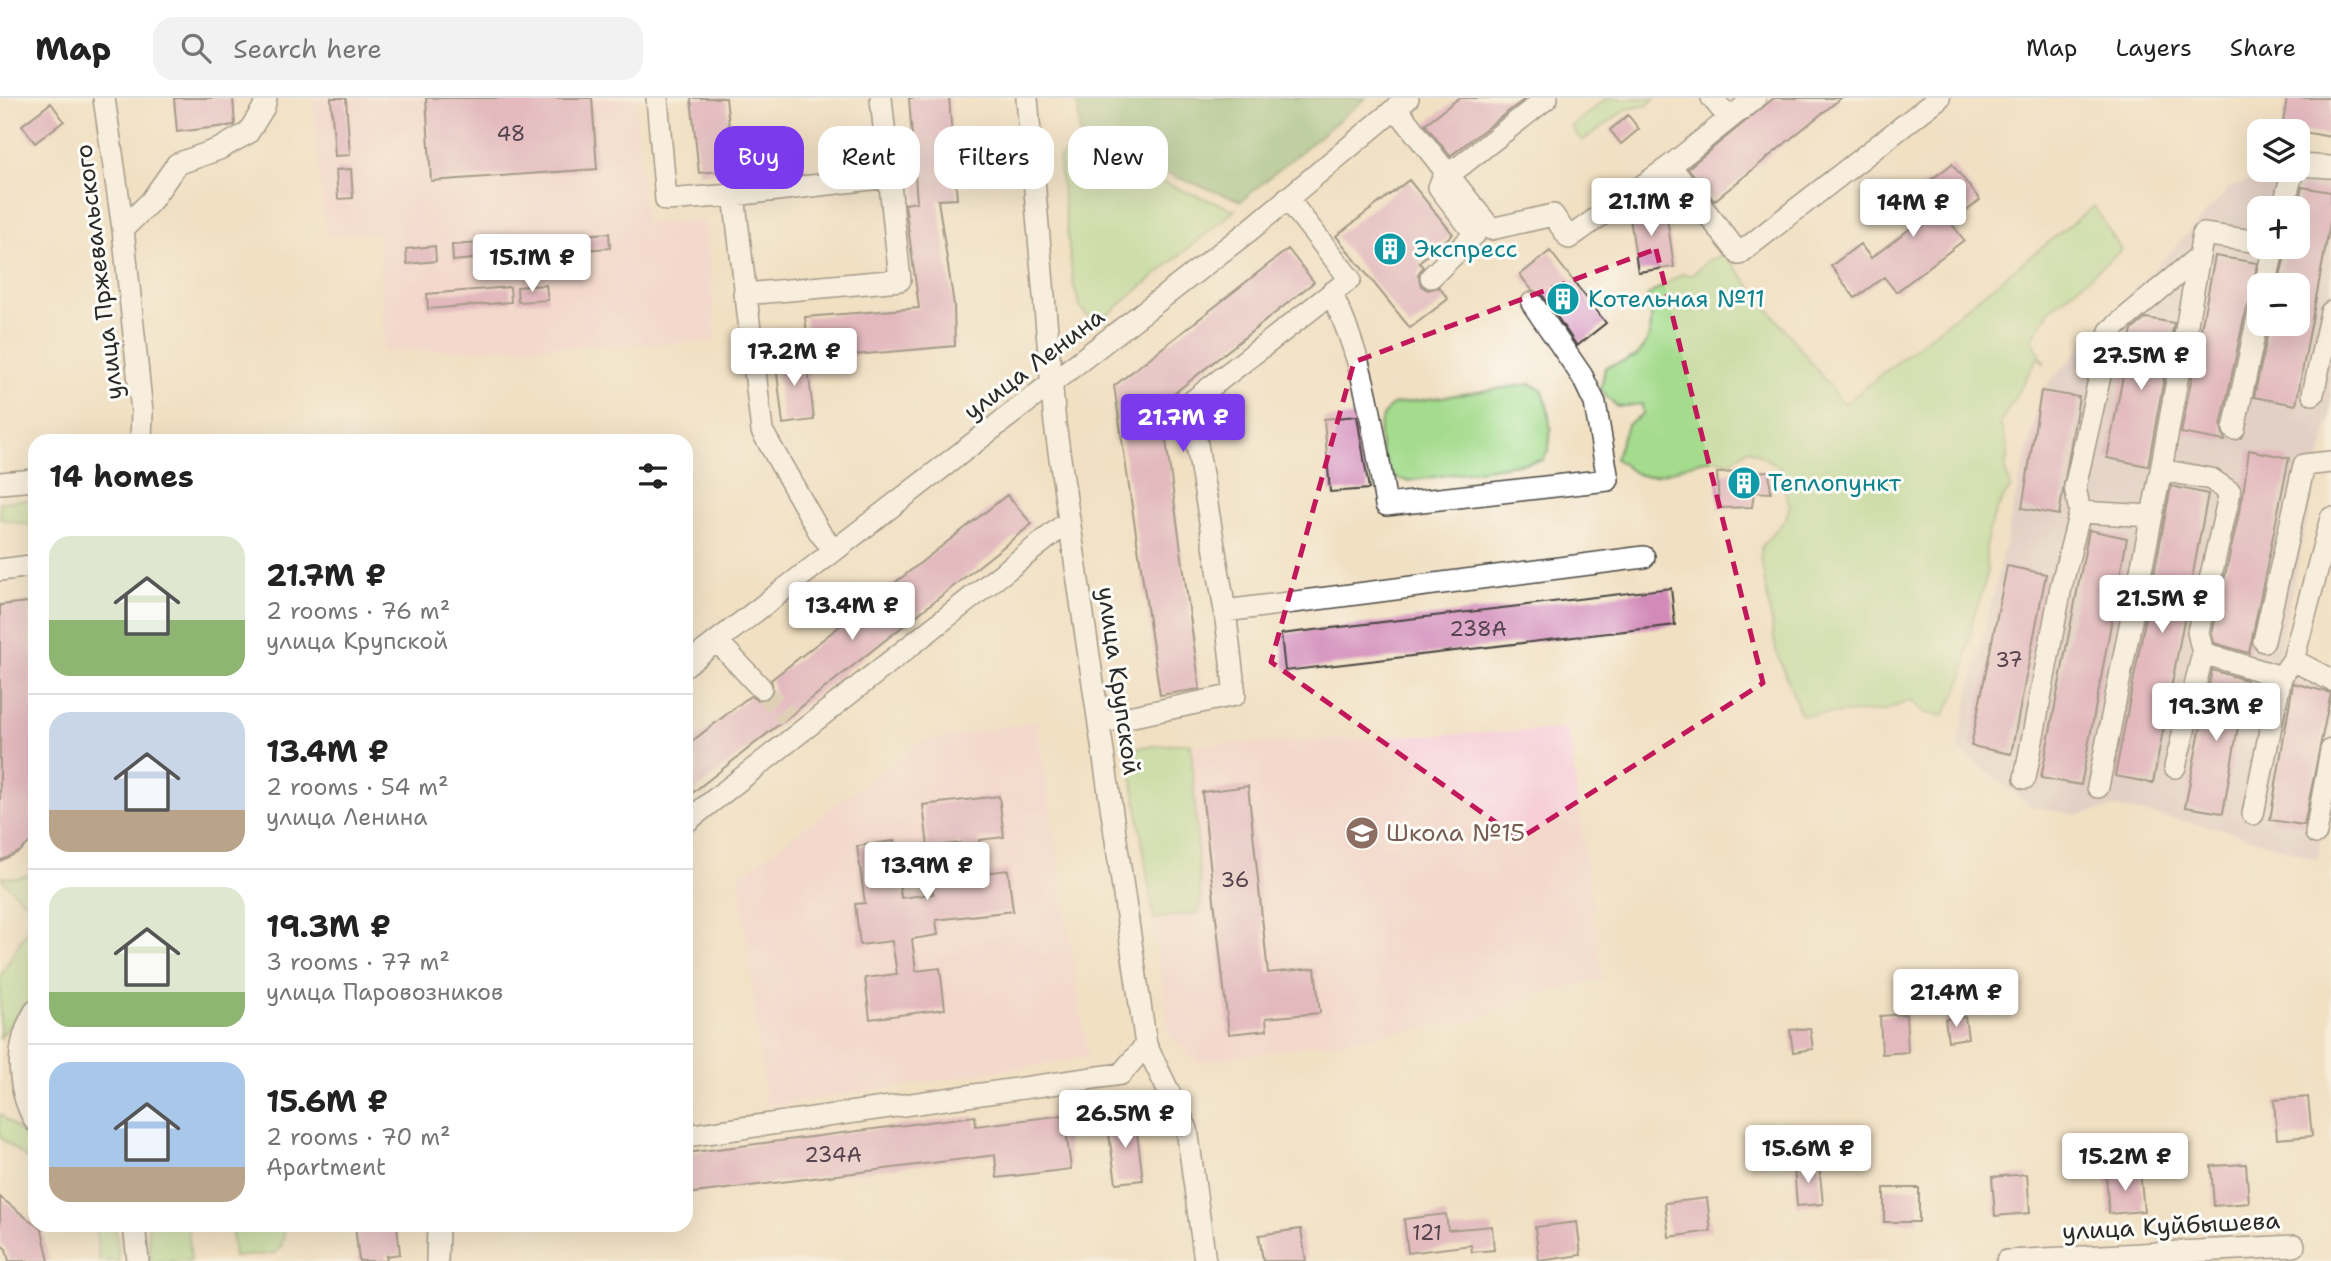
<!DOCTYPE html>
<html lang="en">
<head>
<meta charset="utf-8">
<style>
	body { margin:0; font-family:"Shantell Sans",sans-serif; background:#f2f2f2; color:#222; height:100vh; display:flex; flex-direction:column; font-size:26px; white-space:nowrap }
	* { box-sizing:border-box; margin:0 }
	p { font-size:23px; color:#767676 }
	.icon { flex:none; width:38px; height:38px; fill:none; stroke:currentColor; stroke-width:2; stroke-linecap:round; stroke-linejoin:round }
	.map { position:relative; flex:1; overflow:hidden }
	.details { position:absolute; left:28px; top:336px; width:665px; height:798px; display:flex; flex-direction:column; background:#fff; border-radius:21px; box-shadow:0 7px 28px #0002 }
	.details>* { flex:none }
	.top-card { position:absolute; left:714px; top:28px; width:665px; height:63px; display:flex; gap:14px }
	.controls { position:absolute; left:2247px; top:21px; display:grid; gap:14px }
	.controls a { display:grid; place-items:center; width:63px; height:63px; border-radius:14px; background:#fff; box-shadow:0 7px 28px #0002; font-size:35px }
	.price { position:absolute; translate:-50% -60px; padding:0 16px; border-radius:7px; background:#fff; color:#222; font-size:23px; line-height:46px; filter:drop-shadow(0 2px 4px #0008) }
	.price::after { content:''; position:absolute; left:50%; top:42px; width:21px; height:16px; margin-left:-10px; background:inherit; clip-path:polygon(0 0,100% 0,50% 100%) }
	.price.active { background:#7c3aed; color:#fff }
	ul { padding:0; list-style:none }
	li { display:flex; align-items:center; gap:21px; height:175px; padding:0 21px }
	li+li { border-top:2px solid #e0e0e0 }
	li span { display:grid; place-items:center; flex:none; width:196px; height:140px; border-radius:21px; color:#555 }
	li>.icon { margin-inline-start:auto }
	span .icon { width:84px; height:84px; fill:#fffc; stroke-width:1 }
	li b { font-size:30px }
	h2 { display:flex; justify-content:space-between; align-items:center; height:84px; padding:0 21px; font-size:30px }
	.chip { padding:0 24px; border-radius:21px; background:#fff; box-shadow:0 7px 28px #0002; font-size:24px; line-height:63px }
	.chip.active { background:#7c3aed; color:#fff }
	header { display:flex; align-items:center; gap:42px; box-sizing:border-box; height:98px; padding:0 35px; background:#fff; border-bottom:2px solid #e0e0e0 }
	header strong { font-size:33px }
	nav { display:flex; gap:38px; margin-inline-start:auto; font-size:24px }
	.search { width:490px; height:63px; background:#f2f2f2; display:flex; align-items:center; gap:18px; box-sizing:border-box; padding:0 24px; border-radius:21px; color:#767676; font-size:26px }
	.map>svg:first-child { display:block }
	.built { fill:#f6cfd7 }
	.industrial { fill:#d1bdc9; fill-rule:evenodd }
	.green { fill:#a4db8d; stroke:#68835c; stroke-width:2 }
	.forest { fill:#83bb78; stroke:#577352; stroke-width:2 }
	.building { fill:#d28ab9 }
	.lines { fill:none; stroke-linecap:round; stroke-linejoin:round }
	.minor-tunnel { stroke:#c9bca4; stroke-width:21; stroke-dasharray:21 10; stroke-linecap:butt }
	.minor-casing { stroke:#494642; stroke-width:24 }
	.minor { stroke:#fff; stroke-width:21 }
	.marked { fill:none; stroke:#c2185b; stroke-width:5; stroke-dasharray:14 9; stroke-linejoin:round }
	.labels { text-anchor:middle; stroke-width:6; stroke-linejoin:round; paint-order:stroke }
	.number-label { font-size:21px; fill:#55434e }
	.culture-label { font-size:24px; fill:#0d838f; stroke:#fdfcf7; text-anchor:start }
	.street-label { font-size:24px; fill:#2b2b2b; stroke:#fdfcf7 }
	.education-label { font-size:24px; fill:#785e54; stroke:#fdfcf7; text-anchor:start }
</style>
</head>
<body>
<header>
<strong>Map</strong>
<div class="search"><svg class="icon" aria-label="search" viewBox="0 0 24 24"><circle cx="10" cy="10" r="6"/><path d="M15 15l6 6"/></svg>Search here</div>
<nav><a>Map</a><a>Layers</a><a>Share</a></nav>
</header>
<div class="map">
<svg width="2331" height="1163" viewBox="0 0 2331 1163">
	<rect width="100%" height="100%" fill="#fdfcf7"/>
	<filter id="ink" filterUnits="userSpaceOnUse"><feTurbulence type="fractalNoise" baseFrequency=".0143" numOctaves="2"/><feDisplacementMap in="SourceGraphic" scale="14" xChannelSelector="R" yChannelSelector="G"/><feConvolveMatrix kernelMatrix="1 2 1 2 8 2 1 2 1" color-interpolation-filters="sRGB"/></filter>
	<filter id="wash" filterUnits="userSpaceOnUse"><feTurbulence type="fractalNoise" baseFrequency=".00686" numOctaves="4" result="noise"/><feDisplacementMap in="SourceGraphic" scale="28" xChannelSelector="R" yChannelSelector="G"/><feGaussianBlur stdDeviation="1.57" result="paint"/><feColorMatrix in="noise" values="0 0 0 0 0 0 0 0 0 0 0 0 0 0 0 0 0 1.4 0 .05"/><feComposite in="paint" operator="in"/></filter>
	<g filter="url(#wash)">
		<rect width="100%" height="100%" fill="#f1e0c2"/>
		<!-- built -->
		<path class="built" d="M 312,0 L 635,0 L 645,125 L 706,122 L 716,244 L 384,254 L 379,134 L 326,139 Z
			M 1037,623 L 1088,959 L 766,1009 L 739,778 L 920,644 Z
			M 1568,631 L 1603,882 L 1533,897 L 1476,922 L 1197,965 L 1170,938 L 1128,650 Z"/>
		<!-- industrial -->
		<path class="industrial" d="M 2279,72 L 2331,79 L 2331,315 L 2276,565 L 2331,581 L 2331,679 L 2317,762 L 2226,732 L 2115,709 L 2076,717 L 2030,708 L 1957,649 L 2041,293 L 2230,89 ZM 2259,110 L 2298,110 L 2298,149 L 2259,149 ZM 2259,187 L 2298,187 L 2298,226 L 2259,226 Z"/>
		<!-- green -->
		<path class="green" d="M 1607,0 L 1655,0 L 1648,7 L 1627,11 L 1582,43 L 1571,29 Z
			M 1070,49 L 1235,112 L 1095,227 L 1080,209 L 1073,185 L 1059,61 Z
			M 2094,108 L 2121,152 L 2049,213 L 2032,241 L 2045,266 L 2038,259 L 2000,326 L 2008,350 L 2005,373 L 2011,389 C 1998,407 1986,429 1986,453 C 1985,460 1987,467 1987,474 C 1985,493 1975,509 1972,526 C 1963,568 1969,579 1943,618 L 1926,615 L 1911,602 L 1884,613 L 1801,617 L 1776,552 L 1761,461 L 1761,449 L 1785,422 L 1790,408 L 1780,379 L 1781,370 L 1749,351 L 1729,365 C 1702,350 1662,387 1637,376 C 1632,374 1622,365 1615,361 L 1627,327 L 1643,317 L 1642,306 L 1617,309 L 1601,292 L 1605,269 C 1614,266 1630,263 1637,257 C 1654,242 1653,216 1647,198 L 1681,176 L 1692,177 L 1707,163 L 1725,156 L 1844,306 Z
			M 1531,286 L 1543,292 C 1549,314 1556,343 1543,362 L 1408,383 L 1395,380 C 1380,359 1370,322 1394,306 Z
			M 35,401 L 35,428 L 0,421 L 0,404 Z
			M 1191,645 L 1201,808 L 1198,815 L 1154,821 L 1128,650 Z
			M 35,775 L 35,789 L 25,805 L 0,779 L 17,780 Z
			M 35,818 L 35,894 L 0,940 L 0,879 Z
			M 0,1016 L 35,1047 L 35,1067 L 0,1039 Z
			M 148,1127 L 188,1127 L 191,1163 L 150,1163 Z
			M 231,1127 L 286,1127 L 281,1149 L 276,1155 L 234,1159 Z
			M 95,1128 L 111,1129 L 116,1133 L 119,1163 L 99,1163 Z"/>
		<!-- forest -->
		<path class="forest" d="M 1077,0 L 1366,0 L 1241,103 L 1080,43 Z"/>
		<g id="blocks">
			<!-- building -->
			<path class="building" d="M 174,0 L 233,0 L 235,27 L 177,34 Z
				M 331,0 L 346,0 L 350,57 L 335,58 Z
				M 426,0 L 592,0 L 597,71 L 431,83 Z
				M 691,0 L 726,0 L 734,72 L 699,75 Z
				M 909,0 L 949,0 L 957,101 L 938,102 L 954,207 L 955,248 L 810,261 L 805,219 L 919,210 L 905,106 L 917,104 Z
				M 1459,0 L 1526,0 L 1450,58 L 1425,26 Z
				M 1774,0 L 1841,0 L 1714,103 L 1688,70 Z
				M 2287,0 L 2331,0 L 2331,39 L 2282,30 Z
				M 51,5 L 64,23 L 35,45 L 22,27 Z
				M 1628,17 L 1639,31 L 1621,46 L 1610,32 Z
				M 1952,66 L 1980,102 L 1951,125 L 1964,142 L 1896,194 L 1884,179 L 1855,200 L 1831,168 L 1860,146 L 1871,160 L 1936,111 L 1920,90 Z
				M 351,71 L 353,100 L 338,101 L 336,72 Z
				M 1409,82 L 1453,136 L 1419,164 L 1423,169 L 1418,176 L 1421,188 L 1428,192 L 1439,189 L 1448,201 L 1410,230 L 1336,138 Z
				M 2302,89 L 2331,94 L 2331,120 L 2296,307 L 2254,299 L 2270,226 L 2298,226 L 2298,187 L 2278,187 L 2287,149 L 2298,149 L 2297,110 Z
				M 1665,105 L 1674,169 L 1638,174 L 1629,113 L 1635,109 Z
				M 609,135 L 610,150 L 581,152 L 580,137 Z
				M 568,139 L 570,154 L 540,157 L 539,142 Z
				M 522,143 L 523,158 L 494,160 L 492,145 Z
				M 481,145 L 483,160 L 453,163 L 452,147 Z
				M 435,148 L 436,163 L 407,166 L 406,151 Z
				M 1288,151 L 1314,184 L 1161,306 L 1200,591 L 1160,597 L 1114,288 Z
				M 1550,153 L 1606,225 L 1577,248 L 1543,198 L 1532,192 L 1520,177 Z
				M 2215,158 L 2257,165 L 2251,204 L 2246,211 L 2221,328 L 2225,343 L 2181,335 Z
				M 546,187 L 548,202 L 518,204 L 517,189 Z
				M 510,189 L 511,204 L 428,211 L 427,196 Z
				M 2146,220 L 2174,225 L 2148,368 L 2107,360 L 2132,232 Z
				M 806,254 L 814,322 L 783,326 L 775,258 Z
				M 2041,293 L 2079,299 L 2059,417 L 2022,410 Z
				M 1357,318 L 1369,391 L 1330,394 L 1324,321 Z
				M 2249,352 L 2289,360 L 2249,555 L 2214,545 L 2212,535 L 2243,397 Z
				M 1769,373 L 1771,395 L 1754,394 L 1752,409 L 1719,410 L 1717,375 Z
				M 2171,388 L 2208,396 L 2153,685 L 2115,678 Z
				M 1007,397 L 1032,426 L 686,700 L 686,648 L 750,598 L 758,603 L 769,600 L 774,593 L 771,582 Z
				M 2089,432 L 2127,440 L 2081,687 L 2041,680 Z
				M 2007,468 L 2046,476 L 2011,656 L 1971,648 Z
				M 1671,490 L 1675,527 L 1285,573 L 1281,536 Z
				M 28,504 L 35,584 L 35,740 L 19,754 L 0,763 L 0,507 Z
				M 2212,572 L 2246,582 L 2223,715 L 2185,709 Z
				M 2293,585 L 2331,595 L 2304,727 L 2270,722 Z
				M 1248,688 L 1268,875 L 1315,870 L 1320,915 L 1266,920 L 1267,932 L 1229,936 L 1202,694 Z
				M 999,698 L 1004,739 L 979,742 L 984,775 L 1008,772 L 1013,813 L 936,822 L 938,837 L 912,841 L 916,873 L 940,870 L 945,911 L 870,921 L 865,880 L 897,876 L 892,843 L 860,847 L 855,806 L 865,805 L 857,748 L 894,743 L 901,800 L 933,796 L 931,782 L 964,777 L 960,745 L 928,749 L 923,707 Z
				M 1906,916 L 1908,954 L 1882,956 L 1880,918 Z
				M 1965,919 L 1968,940 L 1948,943 L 1945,921 Z
				M 1810,930 L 1813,951 L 1793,954 L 1790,932 Z
				M 2308,999 L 2312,1038 L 2277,1041 L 2274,1002 Z
				M 1064,1017 L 1071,1071 L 997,1080 L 995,1057 L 686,1096 L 686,1055 L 975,1018 L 976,1028 Z
				M 1135,1019 L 1143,1082 L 1116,1085 L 1107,1023 Z
				M 1819,1066 L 1823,1106 L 1797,1108 L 1794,1069 Z
				M 2246,1066 L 2249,1105 L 2214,1108 L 2211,1068 Z
				M 2140,1073 L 2144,1113 L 2109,1116 L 2106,1076 Z
				M 2027,1076 L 2030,1115 L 1995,1118 L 1992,1079 Z
				M 1884,1090 L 1919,1090 L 1919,1124 L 1884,1124 Z
				M 0,1099 L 42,1132 L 49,1163 L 9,1163 L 6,1151 L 0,1146 Z
				M 1707,1100 L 1711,1133 L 1669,1139 L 1665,1105 Z
				M 1446,1116 L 1448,1132 L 1492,1128 L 1494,1152 L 1472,1154 L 1471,1147 L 1408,1155 L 1404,1121 Z
				M 1577,1124 L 1581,1157 L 1539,1163 L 1535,1129 Z
				M 355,1127 L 397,1127 L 400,1156 L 386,1158 L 387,1163 L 359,1163 Z
				M 1301,1131 L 1306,1163 L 1263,1163 L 1259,1137 Z"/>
		</g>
	</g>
	<g filter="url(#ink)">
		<use href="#blocks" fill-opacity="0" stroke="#494642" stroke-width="2"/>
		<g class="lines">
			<!-- minor-tunnel -->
			<path class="minor-tunnel" d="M 761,590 L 788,619"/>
			<defs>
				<path id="minor" d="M 104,0 L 123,131 L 142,314 L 141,343
					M 657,0 L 666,102 L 734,97 L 762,333 L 820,435 L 834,452
					M 1027,0 L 1055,326 L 1146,947 L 1187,1031 L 1205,1163
					M 1712,0 L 1729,20
					M 1755,0 L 1670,68 L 1739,156 L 1939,0
					M 1396,10 L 1446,74 L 1459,69 L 1547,0
					M 2298,67 L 2331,69
					M 734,97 L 889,79
					M 2283,110 L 2293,72
					M 123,131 L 151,103 L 177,66 L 219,51 L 248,35 L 264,9 L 266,0
					M 2259,144 L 2203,136 L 2161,372 L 2211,381 L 2230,394 L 2198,534 L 2203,555 L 2281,579
					M 1431,179 L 1475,136 L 1439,89 L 1446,74 L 1491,131 L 1553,117 L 1569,140 L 1670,68
					M 2265,187 L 2274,149
					M 1331,195 C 1365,262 1374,334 1386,407 L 1608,382 L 1595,305 L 1582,278 L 1532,205
					M 744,196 L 900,182 L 881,0
					M 2313,296 L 2331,214
					M 2234,331 L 2259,214
					M 0,385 L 35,382
					M 2152,418 L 2080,414 L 2075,389 L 2110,233 L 2198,159
					M 0,472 L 31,468
					M 1225,513 L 1190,305 L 1350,181 L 1287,100
					M 717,543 L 761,590
					M 2264,543 L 2304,367 L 2331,364
					M 2293,562 L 2331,582
					M 686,567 L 1250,132 L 1408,0
					M 1099,625 L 1235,597 L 1225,513 L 1644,459
					M 2175,669 L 2203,555
					M 2025,680 L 2061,489 L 2080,414
					M 2098,689 L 2161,372
					M 2253,716 L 2281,579 L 2293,562 L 2331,420
					M 686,724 L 1069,423
					M 2316,735 L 2331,652
					M 35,913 C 15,947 16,988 35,1023
					M 686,1038 L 1121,976 L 1146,947
					M 134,1127 L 138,1163
					M 437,1163 L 438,1127
					M 2007,1163 L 2294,1148"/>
			</defs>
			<!-- minor casing -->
			<use href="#minor" class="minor-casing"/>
			<!-- minor -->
			<use href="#minor" class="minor"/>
		</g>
	</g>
	<!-- marked area -->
	<path d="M0 0H2331V1163H0ZM 1656,151 L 1763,585 L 1519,741 L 1271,564 L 1354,264 Z" fill="#f1e0c2" fill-opacity=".55" fill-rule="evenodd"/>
	<path class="marked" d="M 1656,151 L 1763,585 L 1519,741 L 1271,564 L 1354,264 Z"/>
	<!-- icons -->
	<defs>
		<symbol id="building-disc" viewBox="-11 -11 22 22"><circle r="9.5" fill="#0f9aa8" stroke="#fdfcf7"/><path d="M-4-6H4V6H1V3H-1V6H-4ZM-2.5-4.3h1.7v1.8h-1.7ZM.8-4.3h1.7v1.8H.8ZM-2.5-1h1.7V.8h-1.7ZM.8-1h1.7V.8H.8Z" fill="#fff"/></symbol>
		<symbol id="school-disc" viewBox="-11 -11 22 22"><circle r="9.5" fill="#8d6e63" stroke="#fdfcf7"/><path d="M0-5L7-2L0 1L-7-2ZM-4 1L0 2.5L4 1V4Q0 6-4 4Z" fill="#fff"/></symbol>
	</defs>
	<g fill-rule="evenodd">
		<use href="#building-disc" x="1371" y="132" width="38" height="38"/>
		<use href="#building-disc" x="1544" y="182" width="38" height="38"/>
		<use href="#building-disc" x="1725" y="366" width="38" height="38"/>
		<use href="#school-disc" x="1343" y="716" width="38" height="38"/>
	</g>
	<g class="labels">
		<!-- number labels -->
		<g class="number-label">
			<text x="511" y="43">48</text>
			<text x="1478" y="538">238А</text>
			<text x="2009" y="569">37</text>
			<text x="1235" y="789">36</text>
			<text x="833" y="1064">234А</text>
			<text x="1427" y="1142">121</text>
		</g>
		<!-- culture labels -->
		<g class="culture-label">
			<text x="1414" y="159">Экспресс</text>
			<text x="1588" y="209">Котельная №11</text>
			<text x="1768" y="393">Теплопункт</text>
		</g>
		<!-- street labels -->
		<g class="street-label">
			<text transform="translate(99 174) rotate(-97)" y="8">улица Пржевальского</text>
			<text transform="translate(1034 266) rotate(-37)" y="8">улица Ленина</text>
			<text transform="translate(1119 583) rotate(82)" y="8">улица Крупской</text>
			<text transform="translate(2171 1128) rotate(-3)" y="8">улица Куйбышева</text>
		</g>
		<!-- education labels -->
		<g class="education-label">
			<text x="1386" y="743">Школа №15</text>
		</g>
	</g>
</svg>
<div class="controls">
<a><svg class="icon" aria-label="layers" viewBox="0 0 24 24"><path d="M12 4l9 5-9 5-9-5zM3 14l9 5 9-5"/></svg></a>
<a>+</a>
<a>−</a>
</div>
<b class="price" style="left:1651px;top:140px">21.1M ₽</b>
<b class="price" style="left:1913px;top:141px">14M ₽</b>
<b class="price" style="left:532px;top:196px">15.1M ₽</b>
<b class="price" style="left:794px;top:290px">17.2M ₽</b>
<b class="price" style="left:2141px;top:294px">27.5M ₽</b>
<b class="price active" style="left:1183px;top:356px">21.7M ₽</b>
<b class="price" style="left:2162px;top:537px">21.5M ₽</b>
<b class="price" style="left:852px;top:544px">13.4M ₽</b>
<b class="price" style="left:2216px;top:645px">19.3M ₽</b>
<b class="price" style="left:927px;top:804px">13.9M ₽</b>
<b class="price" style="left:1956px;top:931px">21.4M ₽</b>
<b class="price" style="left:1125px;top:1052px">26.5M ₽</b>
<b class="price" style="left:1808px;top:1087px">15.6M ₽</b>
<b class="price" style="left:2125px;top:1095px">15.2M ₽</b>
<div class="top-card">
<a class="chip active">Buy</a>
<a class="chip">Rent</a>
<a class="chip">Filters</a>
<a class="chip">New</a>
</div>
<section class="details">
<h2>14 homes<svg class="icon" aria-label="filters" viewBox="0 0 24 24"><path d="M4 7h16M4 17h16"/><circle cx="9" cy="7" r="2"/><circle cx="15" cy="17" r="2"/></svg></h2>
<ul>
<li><span style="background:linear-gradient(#dfe7d0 60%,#8fb573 0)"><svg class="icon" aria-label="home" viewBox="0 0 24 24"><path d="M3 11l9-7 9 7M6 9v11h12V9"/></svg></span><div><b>21.7M ₽</b><p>2 rooms · 76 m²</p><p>улица Крупской</p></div></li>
<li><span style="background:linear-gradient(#c9d6e8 70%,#b9a48a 0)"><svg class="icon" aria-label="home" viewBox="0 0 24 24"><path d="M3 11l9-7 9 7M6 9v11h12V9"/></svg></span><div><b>13.4M ₽</b><p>2 rooms · 54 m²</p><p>улица Ленина</p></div></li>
<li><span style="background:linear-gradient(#dfe7d0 75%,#8fb573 0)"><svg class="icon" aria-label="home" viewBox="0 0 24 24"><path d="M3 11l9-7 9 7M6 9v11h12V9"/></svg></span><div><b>19.3M ₽</b><p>3 rooms · 77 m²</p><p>улица Паровозников</p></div></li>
<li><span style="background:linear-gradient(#a9c7e8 75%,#b9a48a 0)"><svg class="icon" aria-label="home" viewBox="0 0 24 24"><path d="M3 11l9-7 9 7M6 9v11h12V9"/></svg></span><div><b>15.6M ₽</b><p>2 rooms · 70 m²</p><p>Apartment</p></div></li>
</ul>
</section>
</div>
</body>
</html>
